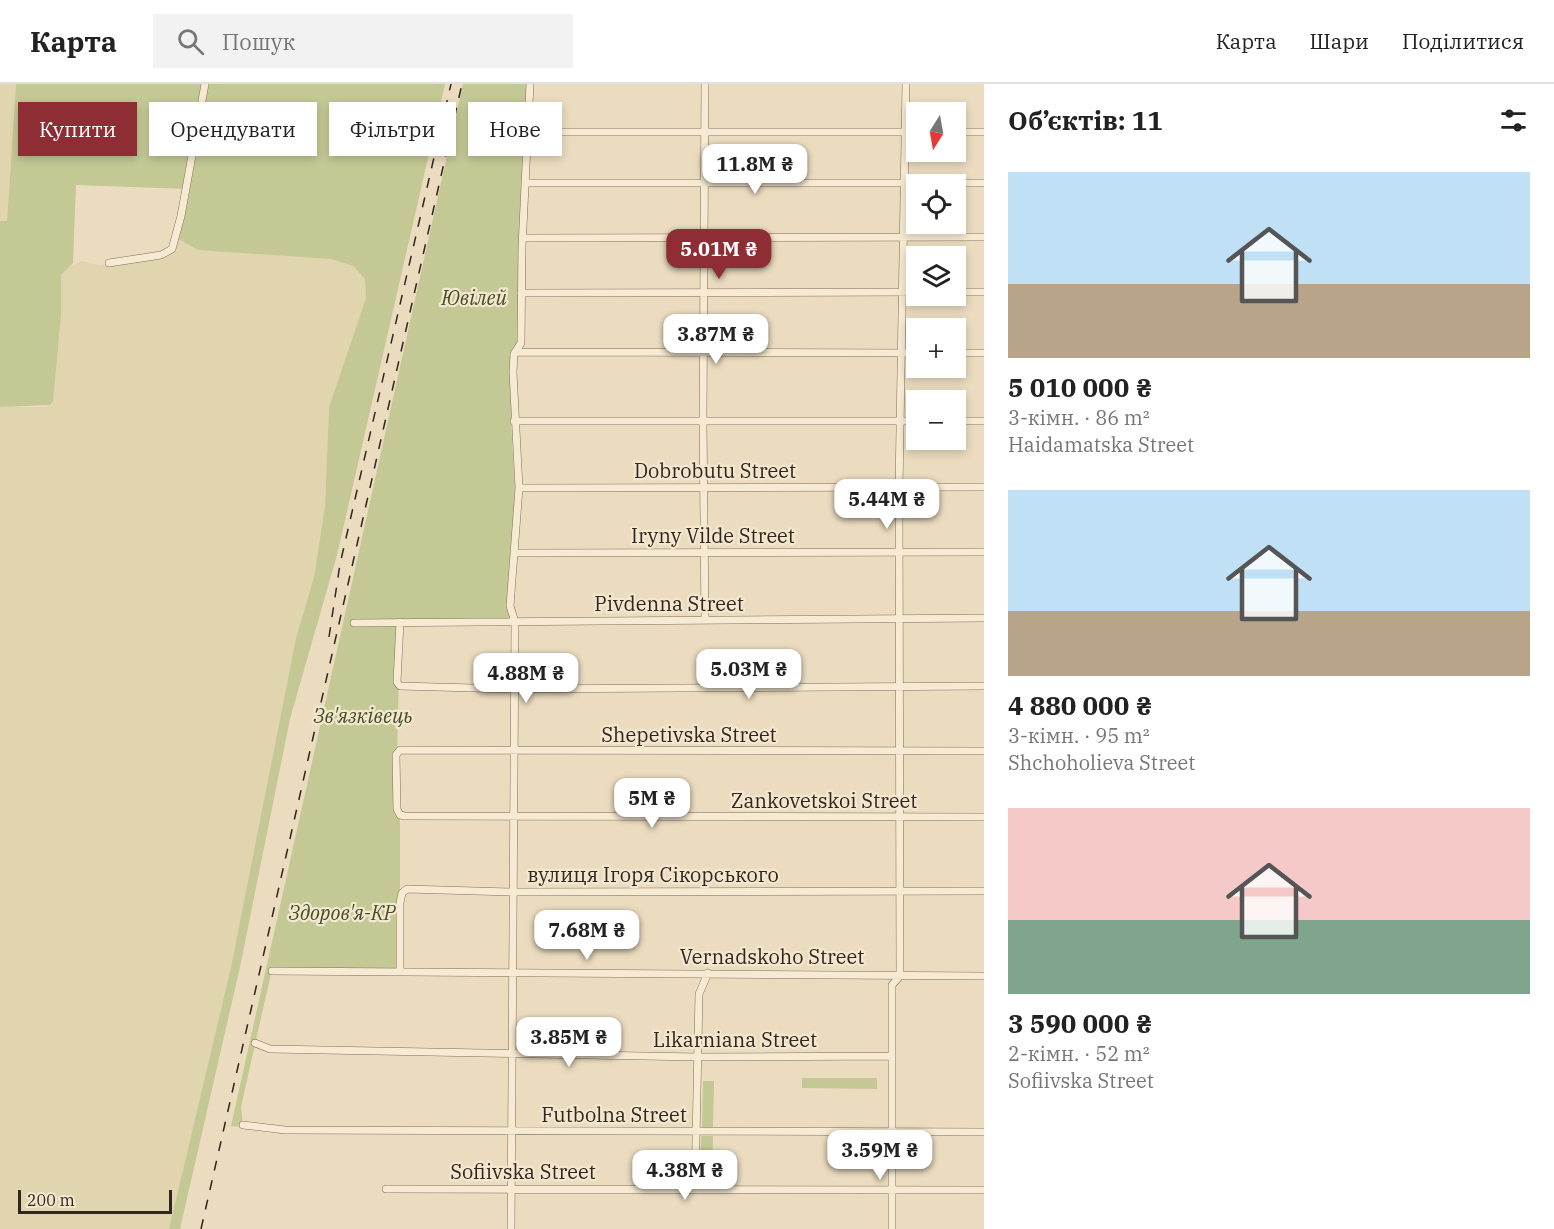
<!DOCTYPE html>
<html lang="uk">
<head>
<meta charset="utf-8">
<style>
	body { margin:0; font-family:"IBM Plex Serif",serif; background:#f2f2f2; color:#222; height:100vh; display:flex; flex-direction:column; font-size:22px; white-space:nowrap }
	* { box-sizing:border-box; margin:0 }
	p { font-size:20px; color:#767676 }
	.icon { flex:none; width:33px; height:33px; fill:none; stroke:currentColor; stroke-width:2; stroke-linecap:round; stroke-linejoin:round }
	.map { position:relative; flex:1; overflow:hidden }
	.details { display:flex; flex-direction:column; background:#fff; width:570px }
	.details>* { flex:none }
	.hud { position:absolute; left:18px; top:18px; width:570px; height:54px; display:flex; gap:12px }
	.needle { width:39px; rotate:191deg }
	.controls { position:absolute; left:906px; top:18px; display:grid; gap:12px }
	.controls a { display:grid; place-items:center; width:60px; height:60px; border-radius:0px; background:#fff; box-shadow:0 3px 9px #0003; font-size:30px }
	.scale { position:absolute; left:18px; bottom:15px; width:154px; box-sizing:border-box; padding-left:6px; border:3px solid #33261d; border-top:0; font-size:16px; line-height:21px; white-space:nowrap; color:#33261d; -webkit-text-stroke:4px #f3e7cf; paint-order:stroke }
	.price { position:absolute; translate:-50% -51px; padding:0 14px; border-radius:12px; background:#fff; color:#222; font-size:20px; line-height:39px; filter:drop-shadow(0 2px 3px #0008) }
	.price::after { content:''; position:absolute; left:50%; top:36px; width:18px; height:14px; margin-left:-9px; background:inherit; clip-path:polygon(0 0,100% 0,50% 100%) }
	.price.current { background:#8e2d33; color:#fff }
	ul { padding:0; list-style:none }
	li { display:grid; align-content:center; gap:12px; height:318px; padding:0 24px }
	li span { display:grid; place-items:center; height:186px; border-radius:0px; color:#555 }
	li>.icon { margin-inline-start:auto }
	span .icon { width:108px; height:108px; fill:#fffc; stroke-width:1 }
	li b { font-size:26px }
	h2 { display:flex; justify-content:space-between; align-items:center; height:72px; padding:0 24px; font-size:26px }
	.tag { padding:0 21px; border-radius:0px; background:#fff; box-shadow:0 3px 9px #0003; font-size:21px; line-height:54px }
	.tag.current { background:#8e2d33; color:#fff }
	header { display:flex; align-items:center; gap:36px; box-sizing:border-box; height:84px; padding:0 30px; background:#fff; border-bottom:2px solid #e0e0e0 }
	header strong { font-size:28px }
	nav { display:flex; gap:33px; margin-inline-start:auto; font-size:21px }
	.search { width:420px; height:54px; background:#f2f2f2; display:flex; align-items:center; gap:15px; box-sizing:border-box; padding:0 21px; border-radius:0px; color:#767676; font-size:22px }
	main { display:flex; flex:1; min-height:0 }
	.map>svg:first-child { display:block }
	.farmland { fill:#e0d5ae }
	.green { fill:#c4c895 }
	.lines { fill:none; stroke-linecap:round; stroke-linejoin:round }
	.minor-casing { stroke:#826d59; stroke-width:8 }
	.minor { stroke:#f6ead3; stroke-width:7 }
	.rail { stroke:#33261d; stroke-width:1.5; stroke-dasharray:10 10; stroke-linecap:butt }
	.labels { text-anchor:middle; stroke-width:4.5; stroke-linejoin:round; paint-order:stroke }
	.park-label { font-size:20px; font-style:italic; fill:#464e25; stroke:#f3e7cf }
	.street-label { font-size:20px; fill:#33261d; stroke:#f3e7cf }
</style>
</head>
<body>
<header>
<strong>Карта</strong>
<div class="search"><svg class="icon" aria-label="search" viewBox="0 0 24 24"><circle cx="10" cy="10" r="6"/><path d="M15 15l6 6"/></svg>Пошук</div>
<nav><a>Карта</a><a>Шари</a><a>Поділитися</a></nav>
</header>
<main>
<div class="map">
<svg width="984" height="1145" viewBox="0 0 984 1145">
	<rect width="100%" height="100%" fill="#ebdcc0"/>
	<!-- farmland -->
	<path class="farmland" d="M 0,0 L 16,0 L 7,137 L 0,137 Z
		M 177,154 L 331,175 L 353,182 L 365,195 L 366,214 L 329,323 L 325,422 L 314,493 L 296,554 L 231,883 L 169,1145 L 0,1145 L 0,323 L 47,323 L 60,249 L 61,190 L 66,184 L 82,177 L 100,181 L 167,169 Z"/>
	<!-- green -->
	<path class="green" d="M 16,0 L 445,0 L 337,471 L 290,635 L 240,883 L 180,1145 L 169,1145 L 231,883 L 296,554 L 314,493 L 325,422 L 329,323 L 366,214 L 365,195 L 353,182 L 331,175 L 198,166 L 177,154 L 186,105 L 76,101 L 73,179 L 61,191 L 61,232 L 53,317 L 50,321 L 0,323 L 0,137 L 7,137 Z
		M 463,0 L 529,0 L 518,264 L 512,266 L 511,337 L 515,404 L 509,535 L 433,535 L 400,539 L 396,726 L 400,733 L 400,886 L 272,885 L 241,1023 L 243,1043 L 231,1042 Z
		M 802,994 L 877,994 L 877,1005 L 802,1004 Z
		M 703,997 L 714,997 L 713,1043 L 702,1043 Z
		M 701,1052 L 713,1052 L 712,1102 L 700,1102 Z"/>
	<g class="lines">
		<defs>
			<path id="minor" d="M 528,48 L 916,48
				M 956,48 L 984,48
				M 525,99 L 984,99
				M 523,154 L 984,153
				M 109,179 L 161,171 L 172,165 L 181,132 L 205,0
				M 956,208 L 984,208
				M 521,209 L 916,208
				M 516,268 L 916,269
				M 956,269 L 984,269
				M 514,337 L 916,337
				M 956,337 L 984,337
				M 519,404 L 984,403
				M 514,469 L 984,468
				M 705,536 L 703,337 L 705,0
				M 400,538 L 397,598 L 400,602 L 513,605 L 984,602
				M 354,539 L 984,534
				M 984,667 L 400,666 L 396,671 L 397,725 L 400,731 L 405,732 L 984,733
				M 272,887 L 984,892
				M 400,888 L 400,819 L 402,809 L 407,805 L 513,808 L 984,807
				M 900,892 L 899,403 L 906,0
				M 255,959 L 270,965 L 698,973 L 892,972
				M 243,1041 L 285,1046 L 984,1048
				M 386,1105 L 984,1106
				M 695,1105 L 699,910 L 708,889
				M 511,1145 L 515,538 L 510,522 L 519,404 L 513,288 L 514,270 L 521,259 L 522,163 L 530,0
				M 892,1145 L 892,901 L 900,892"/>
		</defs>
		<!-- minor casing -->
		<use href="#minor" class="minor-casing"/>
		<!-- minor -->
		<use href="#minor" class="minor"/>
		<!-- rail -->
		<path class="rail" d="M 329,553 L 340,480 L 451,0
			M 201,1145 L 462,0"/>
	</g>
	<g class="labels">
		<!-- park labels -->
		<g class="park-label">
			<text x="474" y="221">Ювілей</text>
			<text x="363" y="639">Зв'язківець</text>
			<text x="342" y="836">Здоров'я-КР</text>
		</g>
		<!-- street labels -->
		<g class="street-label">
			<text x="715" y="394">Dobrobutu Street</text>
			<text x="713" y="459">Iryny Vilde Street</text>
			<text x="669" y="527">Pivdenna Street</text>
			<text x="689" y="658">Shepetivska Street</text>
			<text x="824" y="724">Zankovetskoi Street</text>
			<text x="653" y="798">вулиця Ігоря Сікорського</text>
			<text x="772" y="880">Vernadskoho Street</text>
			<text x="735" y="963">Likarniana Street</text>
			<text x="614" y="1038">Futbolna Street</text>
			<text x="523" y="1095">Sofiivska Street</text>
		</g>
	</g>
</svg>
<div class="controls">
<a><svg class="needle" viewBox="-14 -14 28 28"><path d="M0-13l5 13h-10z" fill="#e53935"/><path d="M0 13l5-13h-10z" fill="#767676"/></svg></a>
<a><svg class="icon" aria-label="locate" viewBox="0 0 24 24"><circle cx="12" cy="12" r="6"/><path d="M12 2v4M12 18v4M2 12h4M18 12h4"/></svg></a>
<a><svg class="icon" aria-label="layers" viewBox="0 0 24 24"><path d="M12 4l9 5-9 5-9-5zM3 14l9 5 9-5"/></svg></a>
<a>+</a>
<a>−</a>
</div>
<div class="scale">200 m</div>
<b class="price" style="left:755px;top:111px">11.8M ₴</b>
<b class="price current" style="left:719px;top:196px">5.01M ₴</b>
<b class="price" style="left:716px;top:281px">3.87M ₴</b>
<b class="price" style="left:887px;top:446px">5.44M ₴</b>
<b class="price" style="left:749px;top:616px">5.03M ₴</b>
<b class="price" style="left:526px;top:620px">4.88M ₴</b>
<b class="price" style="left:652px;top:745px">5M ₴</b>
<b class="price" style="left:587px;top:877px">7.68M ₴</b>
<b class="price" style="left:569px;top:984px">3.85M ₴</b>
<b class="price" style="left:880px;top:1097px">3.59M ₴</b>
<b class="price" style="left:685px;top:1117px">4.38M ₴</b>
<div class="hud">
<a class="tag current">Купити</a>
<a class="tag">Орендувати</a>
<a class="tag">Фільтри</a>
<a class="tag">Нове</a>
</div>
</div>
<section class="details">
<h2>Об’єктів: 11<svg class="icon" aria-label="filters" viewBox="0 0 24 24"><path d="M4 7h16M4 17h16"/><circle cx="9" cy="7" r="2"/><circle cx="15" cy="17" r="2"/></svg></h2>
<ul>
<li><span style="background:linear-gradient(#bfe0f5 60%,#b9a48a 0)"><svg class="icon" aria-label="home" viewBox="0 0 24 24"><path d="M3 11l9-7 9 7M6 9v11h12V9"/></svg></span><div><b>5 010 000 ₴</b><p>3-кімн. · 86 m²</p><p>Haidamatska Street</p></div></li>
<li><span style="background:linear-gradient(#bfe0f5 65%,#b9a48a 0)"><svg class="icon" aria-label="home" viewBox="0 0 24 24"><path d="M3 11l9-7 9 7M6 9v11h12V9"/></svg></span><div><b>4 880 000 ₴</b><p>3-кімн. · 95 m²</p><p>Shchoholieva Street</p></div></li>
<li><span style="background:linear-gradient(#f6c9c9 60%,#7fa58c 0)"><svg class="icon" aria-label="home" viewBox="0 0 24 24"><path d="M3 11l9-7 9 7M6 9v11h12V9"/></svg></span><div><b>3 590 000 ₴</b><p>2-кімн. · 52 m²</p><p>Sofiivska Street</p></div></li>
</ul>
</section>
</main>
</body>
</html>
